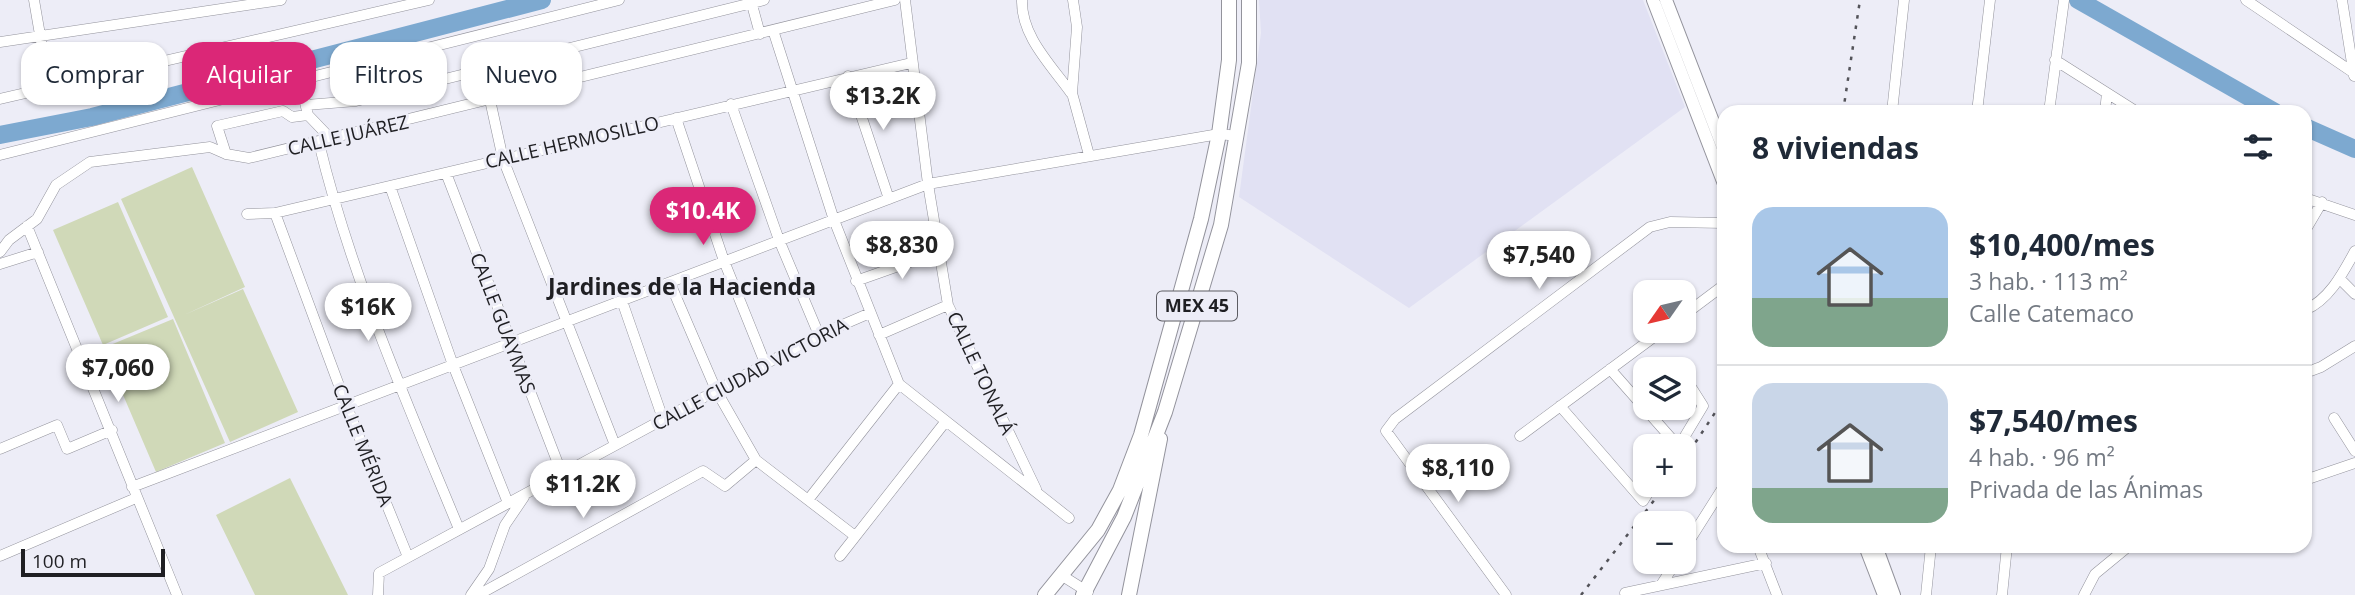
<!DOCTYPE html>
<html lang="es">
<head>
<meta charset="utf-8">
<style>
	body { margin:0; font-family:"Open Sans",sans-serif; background:#f6f6f7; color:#1f2937; height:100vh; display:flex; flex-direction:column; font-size:26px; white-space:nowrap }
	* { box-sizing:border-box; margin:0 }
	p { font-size:23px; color:#747a83 }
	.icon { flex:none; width:38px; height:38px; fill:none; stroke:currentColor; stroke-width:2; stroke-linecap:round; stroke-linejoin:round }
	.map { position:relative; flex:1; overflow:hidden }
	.sheet { position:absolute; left:1717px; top:105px; width:595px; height:448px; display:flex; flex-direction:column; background:#fff; border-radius:21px; box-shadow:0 2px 5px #0004 }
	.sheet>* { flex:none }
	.hud { position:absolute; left:21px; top:42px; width:665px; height:63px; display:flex; gap:14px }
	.needle { width:46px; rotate:236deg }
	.controls { position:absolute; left:1633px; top:280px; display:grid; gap:14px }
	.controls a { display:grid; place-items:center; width:63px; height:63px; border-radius:14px; background:#fff; box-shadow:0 2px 5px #0004; font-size:35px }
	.scale { position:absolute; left:21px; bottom:18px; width:144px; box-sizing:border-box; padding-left:7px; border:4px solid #1f1f23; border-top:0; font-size:19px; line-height:24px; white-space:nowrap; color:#1f1f23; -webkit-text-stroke:5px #ededf7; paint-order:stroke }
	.price { position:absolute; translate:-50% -60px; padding:0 16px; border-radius:24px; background:#fff; color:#222; font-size:23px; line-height:46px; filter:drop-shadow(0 2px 4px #0008) }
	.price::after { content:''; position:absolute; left:50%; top:42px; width:21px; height:16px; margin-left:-10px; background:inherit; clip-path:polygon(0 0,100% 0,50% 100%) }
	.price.selected { background:#db2777; color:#fff }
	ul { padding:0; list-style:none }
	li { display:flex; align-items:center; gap:21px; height:175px; padding:0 35px }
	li+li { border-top:2px solid #e0e1e3 }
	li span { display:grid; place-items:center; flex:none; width:196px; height:140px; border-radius:21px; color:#555 }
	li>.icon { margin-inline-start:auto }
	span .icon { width:84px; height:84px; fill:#fffc; stroke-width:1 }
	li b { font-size:30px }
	h2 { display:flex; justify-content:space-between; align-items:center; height:84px; padding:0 35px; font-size:30px }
	.chip { padding:0 24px; border-radius:21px; background:#fff; box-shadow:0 2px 5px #0004; font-size:24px; line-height:63px }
	.chip.selected { background:#db2777; color:#fff }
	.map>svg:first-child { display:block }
	.built { fill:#e1e1f3 }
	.green { fill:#d0d9b8 }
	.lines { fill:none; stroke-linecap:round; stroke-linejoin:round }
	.river { stroke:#7da9d0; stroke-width:18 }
	.minor-casing { stroke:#93939c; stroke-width:11 }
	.major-casing { stroke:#93939c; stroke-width:14 }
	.highway-casing { stroke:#93939c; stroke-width:16 }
	.minor { stroke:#fff; stroke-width:10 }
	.major { stroke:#fff; stroke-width:12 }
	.highway { stroke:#fff; stroke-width:14 }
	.rail { stroke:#535359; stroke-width:2.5; stroke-dasharray:3.5 7; stroke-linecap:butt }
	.labels { text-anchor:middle; stroke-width:6; stroke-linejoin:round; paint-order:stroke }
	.shield { fill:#ededf7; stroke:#5d5d63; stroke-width:2 }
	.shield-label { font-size:18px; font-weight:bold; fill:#1f1f23 }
	.street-label { font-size:19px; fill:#1f1f23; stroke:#ededf7 }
	.quarter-label { font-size:23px; font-weight:bold; fill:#1f1f23; stroke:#ededf7 }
</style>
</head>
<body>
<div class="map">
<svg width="2355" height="595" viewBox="0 0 2355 595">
	<rect width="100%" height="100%" fill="#ededf7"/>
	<!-- built -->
	<path class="built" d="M 1259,0 L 1643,0 L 1685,107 L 1409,308 L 1239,197 L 1261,33 Z"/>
	<!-- green -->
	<path class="green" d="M 192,167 L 245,287 L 184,315 L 243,289 L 298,412 L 230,442 L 121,199 Z
		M 118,202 L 168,317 L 103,345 L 53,230 Z
		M 173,319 L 225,443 L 156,472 L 103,348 Z
		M 290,478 L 348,595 L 255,595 L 216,515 Z"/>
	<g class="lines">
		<!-- river -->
		<path class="river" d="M 2078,0 L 2275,112
			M 2305,127 L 2355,149
			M 0,135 L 92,117 L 542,0"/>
		<defs>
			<path id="minor" d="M 34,0 L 49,87
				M 905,0 L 928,184 L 948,305 L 1036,489
				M 1022,0 C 1021,36 1051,65 1071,93
				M 1073,0 L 1077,27 L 1072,93 L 1089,155
				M 2246,0 L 2354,73
				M 2342,0 L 2354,76
				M 751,1 L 760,34
				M 773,30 L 834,220 L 899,384 L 1069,518
				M 0,42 L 281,0
				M 2055,60 L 2137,112
				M 848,76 L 889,199
				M 299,78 L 308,115 L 332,140
				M 0,99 L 429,0
				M 490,100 L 503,159 L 615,445
				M 731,104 L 779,240 L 819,335
				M 306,105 L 356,101 L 764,0
				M 1892,112 L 1904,0
				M 1977,112 L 1990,0
				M 2049,112 L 2064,0
				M 2105,112 L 2107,93
				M 676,118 L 724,261 L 765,363
				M 319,143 C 351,276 407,403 459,529
				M 226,154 L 217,126 L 283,111 L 292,117 L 308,115
				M 0,155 L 619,0
				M 446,173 L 562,474
				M 390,186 L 453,365 L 508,503
				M 2305,198 L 2355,215
				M 275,213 L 347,407 L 408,557
				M 247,214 L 275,213 L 911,63
				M 27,226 L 177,595
				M 2305,231 L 2322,202
				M 0,252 L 9,240 L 37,219 L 56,185 L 90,162 L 210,147 L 226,154 L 249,158 L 895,0
				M 0,264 L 38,252
				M 2340,279 L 2355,294
				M 856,281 L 938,252
				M 670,283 L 716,390 L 756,460 L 855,536
				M 622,301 L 663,419
				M 2305,310 C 2329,300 2343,273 2355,251
				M 1684,315 L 1724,285
				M 879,335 L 948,305
				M 1677,366 L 1679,369
				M 1610,369 L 1678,446
				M 2305,373 L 2321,367 L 2355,346
				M 1560,406 L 1643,501 L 1653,485
				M 2334,418 L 2355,451
				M 1520,436 L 1662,331
				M 1679,446 L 1703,406 L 1684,376
				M 0,449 L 57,425 L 67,449 L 112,430
				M 2305,480 L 2355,463
				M 132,487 L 928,184 L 1219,134 L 1238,136
				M 808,500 L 899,384
				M 1758,546 L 1777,595
				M 1684,549 L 1724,486
				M 0,556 L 136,498
				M 840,556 L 946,421
				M 1061,575 L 1088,592
				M 1661,585 L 1676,562
				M 1625,593 L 1766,563
				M 378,595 L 379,573 L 819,335 L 870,313
				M 471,595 L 489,569 L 505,525 L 524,497
				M 478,595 L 703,471 L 725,486 L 756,460
				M 1506,595 L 1386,431 L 1395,419 L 1650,227 L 1670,222 L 1724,223
				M 1926,595 L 1931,546
				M 2002,595 L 2007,546
				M 2084,595 L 2095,574 L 2129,546"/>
			<path id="major" d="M 1653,0 L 1724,184
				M 1666,0 L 1724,150
				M 1865,546 L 1884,595
				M 1876,546 L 1894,595"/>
			<path id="highway" d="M 1045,595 L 1098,530 L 1120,490 L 1141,435 L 1201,219 L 1219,134 L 1229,60 L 1229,0
				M 1083,595 L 1124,517 L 1165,412 L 1221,225 L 1249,63 L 1249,0
				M 1129,595 L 1160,439"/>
		</defs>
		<!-- minor casing -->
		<use href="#minor" class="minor-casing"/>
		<!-- major casing -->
		<use href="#major" class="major-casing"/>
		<!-- highway casing -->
		<use href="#highway" class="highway-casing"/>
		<!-- minor -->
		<use href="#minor" class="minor"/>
		<!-- major -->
		<use href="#major" class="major"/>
		<!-- highway -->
		<use href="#highway" class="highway"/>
		<!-- rail -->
		<path class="rail" d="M 1843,112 L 1860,0
			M 1684,460 L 1724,399
			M 1581,595 L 1666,485"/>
	</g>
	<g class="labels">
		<!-- shield labels -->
		<rect class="shield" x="1157" y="291.5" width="80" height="29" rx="5"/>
		<g class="shield-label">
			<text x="1197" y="312">MEX 45</text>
		</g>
		<!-- street labels -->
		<g class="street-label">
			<text transform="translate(348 135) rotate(-13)" y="7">CALLE JUÁREZ</text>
			<text transform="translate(572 142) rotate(-13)" y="7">CALLE HERMOSILLO</text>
			<text transform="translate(503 323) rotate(69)" y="7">CALLE GUAYMAS</text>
			<text transform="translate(981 373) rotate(65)" y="7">CALLE TONALÁ</text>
			<text transform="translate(750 374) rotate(-28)" y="7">CALLE CIUDAD VICTORIA</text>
			<text transform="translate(363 445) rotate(68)" y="7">CALLE MÉRIDA</text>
		</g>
		<!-- quarter labels -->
		<g class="quarter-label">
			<text x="682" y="295">Jardines de la Hacienda</text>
		</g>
	</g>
</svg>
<div class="controls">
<a><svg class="needle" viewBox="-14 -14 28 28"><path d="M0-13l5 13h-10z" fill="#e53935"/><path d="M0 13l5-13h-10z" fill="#747a83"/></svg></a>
<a><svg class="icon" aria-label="layers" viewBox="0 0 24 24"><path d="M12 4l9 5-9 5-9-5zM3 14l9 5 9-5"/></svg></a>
<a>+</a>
<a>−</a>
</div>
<div class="scale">100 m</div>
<b class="price" style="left:883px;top:132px">$13.2K</b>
<b class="price selected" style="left:703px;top:247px">$10.4K</b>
<b class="price" style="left:902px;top:281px">$8,830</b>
<b class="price" style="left:1539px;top:291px">$7,540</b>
<b class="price" style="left:368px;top:343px">$16K</b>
<b class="price" style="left:118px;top:404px">$7,060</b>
<b class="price" style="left:1458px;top:504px">$8,110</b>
<b class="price" style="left:583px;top:520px">$11.2K</b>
<div class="hud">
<a class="chip">Comprar</a>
<a class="chip selected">Alquilar</a>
<a class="chip">Filtros</a>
<a class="chip">Nuevo</a>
</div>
<section class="sheet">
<h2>8 viviendas<svg class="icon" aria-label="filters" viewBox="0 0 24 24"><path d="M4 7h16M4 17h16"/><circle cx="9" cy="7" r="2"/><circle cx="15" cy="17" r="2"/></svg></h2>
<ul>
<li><span style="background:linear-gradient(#a9c7e8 65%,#7fa58c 0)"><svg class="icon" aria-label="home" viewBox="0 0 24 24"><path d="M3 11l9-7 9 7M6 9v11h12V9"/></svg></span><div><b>$10,400/mes</b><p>3 hab. · 113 m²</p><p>Calle Catemaco</p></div></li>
<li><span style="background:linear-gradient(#c9d6e8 75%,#7fa58c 0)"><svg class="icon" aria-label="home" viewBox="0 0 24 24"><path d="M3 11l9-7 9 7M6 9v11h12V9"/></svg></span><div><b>$7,540/mes</b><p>4 hab. · 96 m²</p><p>Privada de las Ánimas</p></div></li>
</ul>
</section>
</div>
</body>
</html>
